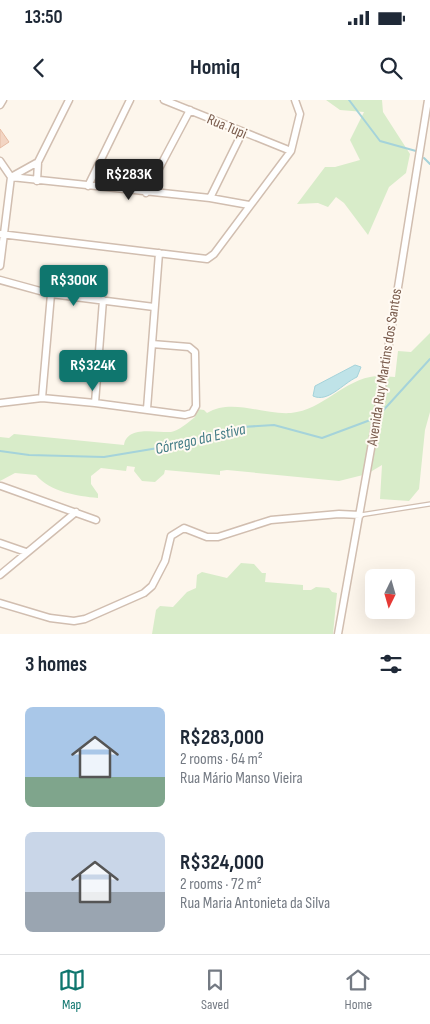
<!DOCTYPE html>
<html lang="en">
<head>
<meta charset="utf-8">
<style>
	body { margin:0; font-family:"Sofia Sans Condensed",sans-serif; background:#f2f2f3; color:#1f2937; height:100vh; display:flex; flex-direction:column; font-size:19px; white-space:nowrap }
	* { box-sizing:border-box; margin:0 }
	p { font-size:16px; color:#747a83 }
	.icon { flex:none; width:28px; height:28px; fill:none; stroke:currentColor; stroke-width:2; stroke-linecap:round; stroke-linejoin:round }
	.map { position:relative; height:534px; overflow:hidden }
	.side { display:flex; flex-direction:column; background:#fff; flex:1 }
	.side>* { flex:none }
	.needle { width:32px; rotate:185deg }
	.controls { position:absolute; left:365px; top:469px; display:grid; gap:10px }
	.controls a { display:grid; place-items:center; width:50px; height:50px; border-radius:8px; background:#fff; box-shadow:0 5px 20px #0002; font-size:25px }
	.price { position:absolute; translate:-50% -42px; padding:0 11px; border-radius:5px; background:#0f766e; color:#fff; font-size:16px; line-height:32px; filter:drop-shadow(0 1px 2px #0008) }
	.price::after { content:''; position:absolute; left:50%; top:30px; width:15px; height:11px; margin-left:-8px; background:inherit; clip-path:polygon(0 0,100% 0,50% 100%) }
	.price.current { background:#222; color:#fff }
	ul { padding:0; list-style:none }
	li { display:flex; align-items:center; gap:15px; height:125px; padding:0 25px }
	li span { display:grid; place-items:center; flex:none; width:140px; height:100px; border-radius:8px; color:#555 }
	li>.icon { margin-inline-start:auto }
	span .icon { width:60px; height:60px; fill:#fffc; stroke-width:1 }
	li b { font-size:21px }
	h2 { display:flex; justify-content:space-between; align-items:center; height:60px; padding:0 25px; font-size:21px }
	.status { display:flex; justify-content:space-between; align-items:center; height:35px; padding:0 25px; background:#fff; direction:ltr }
	.status svg { height:14px; fill:currentColor }
	header { display:flex; justify-content:space-between; align-items:center; height:65px; padding:0 25px; background:#fff; font-size:22px; font-weight:700 }
	.tab-bar { display:flex; justify-content:space-around; align-items:center; height:70px; border-top:1px solid #e0e1e3; background:#fff; font-size:14px; color:#747a83 }
	.tab-bar a { display:grid; justify-items:center; gap:2px }
	.tab-bar .current { color:#0f766e }
	.map>svg:first-child { display:block }
	.green { fill:#d8ecc9 }
	.water { fill:#bfe3e8; stroke:#a5d3da }
	.lines { fill:none; stroke-linecap:round; stroke-linejoin:round }
	.stream { stroke:#a5d3da; stroke-width:2 }
	.building { fill:#f3d5c3; stroke:#e6bba3 }
	.service-casing { stroke:#d1beb0; stroke-width:5.5 }
	.minor-casing { stroke:#d1beb0; stroke-width:9 }
	.service { stroke:#fff; stroke-width:3 }
	.minor { stroke:#fff; stroke-width:6 }
	.labels { text-anchor:middle; stroke-width:4; stroke-linejoin:round; paint-order:stroke }
	.street-label { font-size:15px; fill:#7a5c4d; stroke:#fffaf3 }
	.water-label { font-size:16px; font-style:italic; fill:#437c86; stroke:#fffaf3 }
</style>
</head>
<body>
<div class="status"><b>13:50</b><svg viewBox="0 0 49 12"><path d="M0 12V9h3v3zM5 12V6h3v6zM10 12V3h3v9zM15 12V0h3v12zM26 1h20v11H26zM47 4h2v5h-2z"/></svg></div>
<header><svg class="icon" aria-label="back" viewBox="0 0 24 24"><path d="M15 5l-7 7 7 7"/></svg>Homiq<svg class="icon" aria-label="search" viewBox="0 0 24 24"><circle cx="10" cy="10" r="6"/><path d="M15 15l6 6"/></svg></header>
<div class="map">
<svg width="430" height="534" viewBox="0 0 430 534">
	<rect width="100%" height="100%" fill="#fdf6ec"/>
	<!-- green -->
	<path class="green" d="M 326,0 L 382,0 L 383,12 L 410,54 L 406,73 L 389,87 L 368,135 L 344,103 L 336,97 L 328,107 L 318,103 L 297,104 L 325,67 L 335,67 L 360,60 L 350,40 L 364,12 L 340,10 Z
		M 430,233 L 430,312 L 425,330 L 419,389 L 409,401 L 380,399 L 382,365 L 367,374 L 339,381 L 227,370 L 220,371 L 220,375 L 165,370 L 164,374 L 155,382 L 142,381 L 134,371 L 135,367 L 127,366 L 126,371 L 101,368 L 91,376 L 91,384 L 98,394 L 98,398 C 77,396 50,392 36,375 L 15,373 L 0,381 L 0,337 L 9,338 L 14,334 L 124,345 C 127,325 158,333 171,332 C 178,331 189,322 195,317 L 196,309 L 204,310 L 207,313 C 232,298 263,315 291,313 C 323,310 344,279 376,276 C 382,275 389,277 395,277 L 398,251 L 411,252 Z
		M 241,463 L 254,464 L 262,473 L 266,473 L 265,482 L 303,485 L 303,490 L 311,490 L 316,487 L 329,488 L 332,492 L 337,493 L 333,534 L 152,534 L 156,510 L 160,506 L 173,507 L 187,492 L 196,488 L 197,475 L 202,472 L 227,478 Z"/>
	<!-- water -->
	<path class="water" d="M 355,265 L 361,267 L 357,277 C 342,284 328,303 313,296 L 315,286 Z"/>
	<g class="lines">
		<!-- stream -->
		<path class="stream" d="M 349,0 L 380,41 L 416,51
			M 424,58 L 430,64
			M 379,315 L 430,259
			M 0,351 L 29,355 L 104,357 L 170,346 L 242,327 L 274,325 L 322,338 L 373,319"/>
	</g>
	<!-- building -->
	<path class="building" d="M 0,29 L 9,42 L 0,48 Z"/>
	<g class="lines">
		<defs>
			<path id="service" d="M 360,415 L 430,404"/>
			<path id="minor" d="M 164,0 L 291,51
				M 0,5 L 3,0
				M 0,61 L 11,77
				M 11,77 L 210,98 L 249,105
				M 11,77 L 38,62 L 69,0
				M 37,81 L 38,62
				M 88,86 L 130,0
				M 146,93 L 190,10
				M 210,98 L 242,33
				M 0,134 L 207,159 L 214,154 L 291,51 L 300,14 L 295,0
				M 0,166 L 11,77
				M 0,180 L 51,194 L 154,207
				M 42,298 L 51,194
				M 0,303 L 42,298 L 95,303 L 185,315 L 192,313 L 196,306 L 195,252 L 189,247 L 152,244
				M 95,303 L 103,200
				M 147,309 L 159,153
				M 1,386 L 96,420
				M 0,443 L 26,452
				M 0,475 L 76,412
				M 0,503 L 50,518 L 74,521 L 85,519 L 144,493 L 152,486 L 165,461 L 171,436 L 184,428 L 207,437 L 218,437 L 271,420 L 339,414 L 360,415
				M 338,534 L 383,281 L 428,0"/>
		</defs>
		<!-- service casing -->
		<use href="#service" class="service-casing"/>
		<!-- minor casing -->
		<use href="#minor" class="minor-casing"/>
		<!-- service -->
		<use href="#service" class="service"/>
		<!-- minor -->
		<use href="#minor" class="minor"/>
	</g>
	<g class="labels">
		<!-- street labels -->
		<g class="street-label">
			<text transform="translate(227 26) rotate(23)" y="5">Rua Tupi</text>
			<text transform="translate(384 267) rotate(-81)" y="5">Avenida Ruy Martins dos Santos</text>
		</g>
		<!-- water labels -->
		<g class="water-label">
			<text transform="translate(200 338) rotate(-13)" y="6">Córrego da Estiva</text>
		</g>
	</g>
</svg>
<div class="controls">
<a><svg class="needle" viewBox="-14 -14 28 28"><path d="M0-13l5 13h-10z" fill="#e53935"/><path d="M0 13l5-13h-10z" fill="#747a83"/></svg></a>
</div>
<b class="price current" style="left:129px;top:101px">R$283K</b>
<b class="price" style="left:74px;top:207px">R$300K</b>
<b class="price" style="left:93px;top:292px">R$324K</b>
</div>
<section class="side">
<h2>3 homes<svg class="icon" aria-label="filters" viewBox="0 0 24 24"><path d="M4 7h16M4 17h16"/><circle cx="9" cy="7" r="2"/><circle cx="15" cy="17" r="2"/></svg></h2>
<ul>
<li><span style="background:linear-gradient(#a9c7e8 70%,#7fa58c 0)"><svg class="icon" aria-label="home" viewBox="0 0 24 24"><path d="M3 11l9-7 9 7M6 9v11h12V9"/></svg></span><div><b>R$283,000</b><p>2 rooms · 64 m²</p><p>Rua Mário Manso Vieira</p></div></li>
<li><span style="background:linear-gradient(#c9d6e8 60%,#9aa5b1 0)"><svg class="icon" aria-label="home" viewBox="0 0 24 24"><path d="M3 11l9-7 9 7M6 9v11h12V9"/></svg></span><div><b>R$324,000</b><p>2 rooms · 72 m²</p><p>Rua Maria Antonieta da Silva</p></div></li>
</ul>
</section>
<nav class="tab-bar">
<a class="current"><svg class="icon" aria-label="map" viewBox="0 0 24 24"><path d="M3 6l6-2 6 2 6-2v14l-6 2-6-2-6 2zM9 4v14M15 6v14"/></svg>Map</a>
<a><svg class="icon" aria-label="saved" viewBox="0 0 24 24"><path d="M7 4h10v16l-5-4-5 4z"/></svg>Saved</a>
<a><svg class="icon" aria-label="home" viewBox="0 0 24 24"><path d="M3 11l9-7 9 7M6 9v11h12V9"/></svg>Home</a>
</nav>
</body>
</html>
